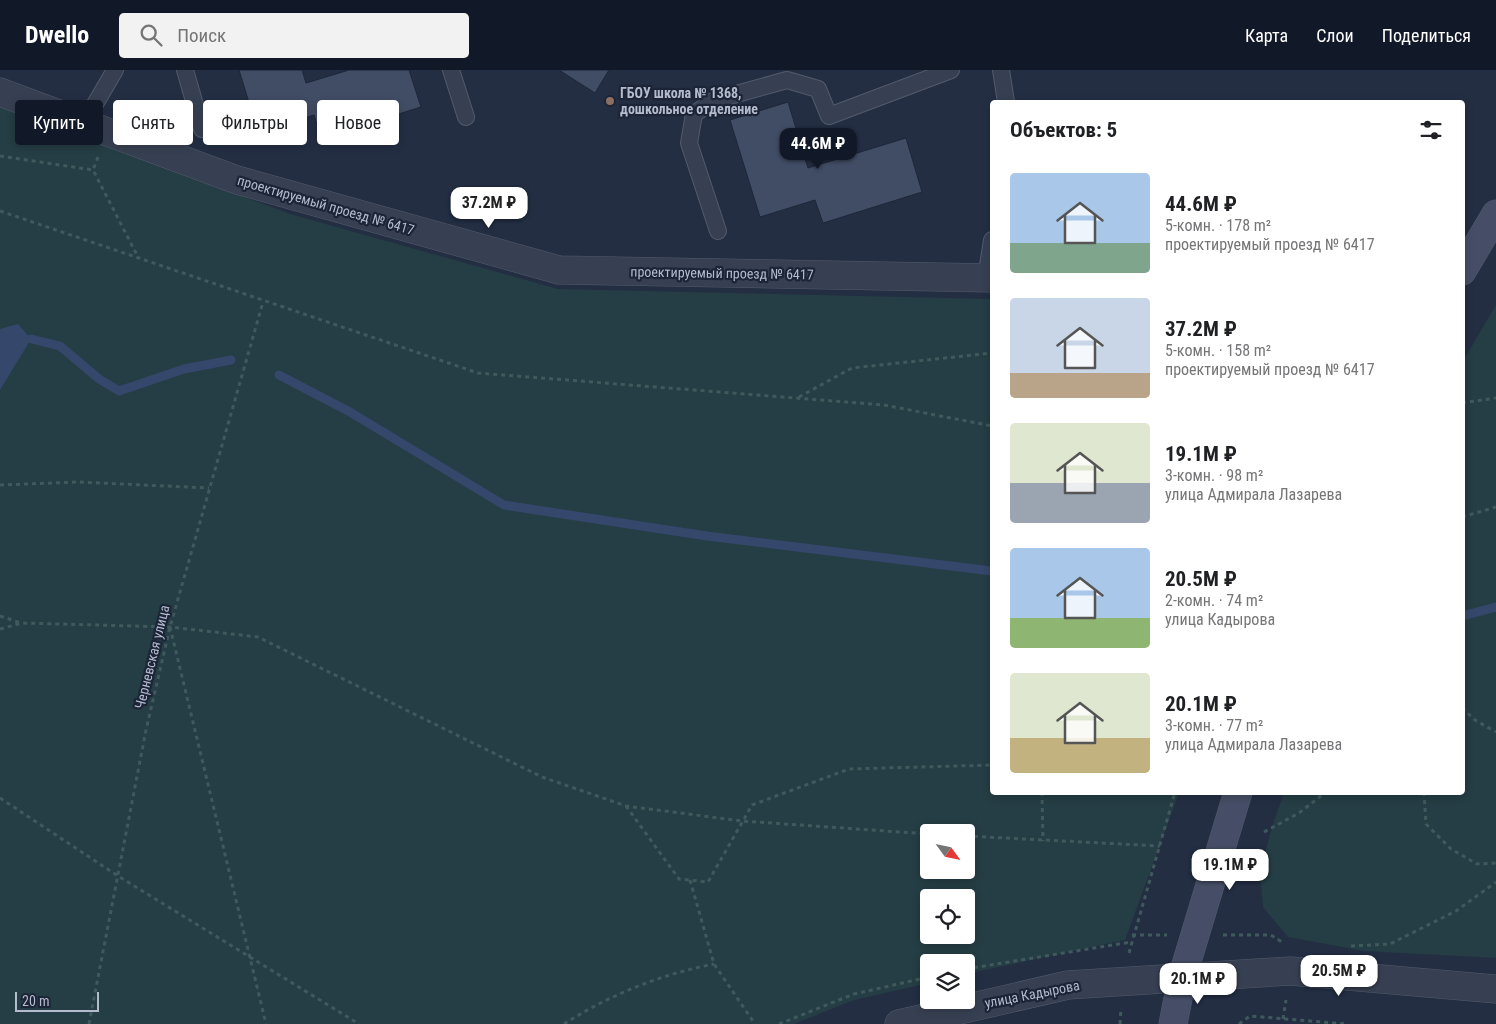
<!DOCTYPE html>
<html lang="ru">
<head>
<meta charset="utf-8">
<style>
	body { margin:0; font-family:"Roboto Condensed",sans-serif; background:#f2f2f2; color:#202124; height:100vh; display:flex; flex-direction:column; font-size:19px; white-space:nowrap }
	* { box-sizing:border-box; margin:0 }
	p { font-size:16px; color:#757577 }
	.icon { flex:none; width:28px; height:28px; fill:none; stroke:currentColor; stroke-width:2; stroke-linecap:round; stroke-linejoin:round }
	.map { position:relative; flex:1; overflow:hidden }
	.drawer { position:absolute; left:990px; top:30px; width:475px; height:695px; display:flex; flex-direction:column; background:#fff; border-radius:5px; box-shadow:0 2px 8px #0003 }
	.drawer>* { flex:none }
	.hud { position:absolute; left:15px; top:30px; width:475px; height:45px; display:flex; gap:10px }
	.needle { width:32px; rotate:123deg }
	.controls { position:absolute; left:920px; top:754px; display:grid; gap:10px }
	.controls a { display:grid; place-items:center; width:55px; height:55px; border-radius:5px; background:#fff; box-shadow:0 2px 8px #0003; font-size:25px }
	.scale { position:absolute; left:15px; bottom:12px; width:84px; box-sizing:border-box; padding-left:5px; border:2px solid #b4bbcc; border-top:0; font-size:14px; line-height:18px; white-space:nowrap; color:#b4bbcc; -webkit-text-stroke:4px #1c2537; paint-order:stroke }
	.price { position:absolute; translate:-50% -42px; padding:0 11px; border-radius:10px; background:#fff; color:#222; font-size:16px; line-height:32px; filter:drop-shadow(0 1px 2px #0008) }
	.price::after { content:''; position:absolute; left:50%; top:30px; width:15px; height:11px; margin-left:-8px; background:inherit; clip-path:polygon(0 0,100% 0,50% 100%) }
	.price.on { background:#111827; color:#fff }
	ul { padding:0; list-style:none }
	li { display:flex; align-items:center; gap:15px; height:125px; padding:0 20px }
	li span { display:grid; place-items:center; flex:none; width:140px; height:100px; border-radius:5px; color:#555 }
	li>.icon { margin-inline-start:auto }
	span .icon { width:60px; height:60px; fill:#fffc; stroke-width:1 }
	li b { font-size:21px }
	h2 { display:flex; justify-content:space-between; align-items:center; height:60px; padding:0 20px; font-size:21px }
	.chip { padding:0 18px; border-radius:5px; background:#fff; box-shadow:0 2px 8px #0003; font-size:18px; line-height:45px }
	.chip.on { background:#111827; color:#fff }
	header { display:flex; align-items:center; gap:30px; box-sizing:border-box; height:70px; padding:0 25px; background:#111827; color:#fff }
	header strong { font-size:24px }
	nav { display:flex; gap:28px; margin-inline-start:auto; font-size:18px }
	.search { width:350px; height:45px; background:#f2f2f2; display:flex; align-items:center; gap:12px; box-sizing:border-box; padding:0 18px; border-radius:5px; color:#757577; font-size:19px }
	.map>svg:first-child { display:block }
	.green { fill:#253d44; fill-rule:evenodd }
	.water { fill:#35476b }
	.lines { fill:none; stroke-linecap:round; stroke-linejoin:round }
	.stream { stroke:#35476b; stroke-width:9 }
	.building { fill:#414d65; stroke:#1e2739 }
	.lane-casing { stroke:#525b6c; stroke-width:18 }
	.street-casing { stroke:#525b6c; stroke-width:29 }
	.secondary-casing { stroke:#525b6c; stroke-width:29 }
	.path { stroke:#40595d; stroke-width:3; stroke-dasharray:4 4; stroke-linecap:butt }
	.lane { stroke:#374052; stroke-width:16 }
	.street { stroke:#374052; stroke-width:28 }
	.secondary { stroke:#454e66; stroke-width:28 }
	.education-dot { fill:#8d6e63; stroke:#1c2537; stroke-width:2 }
	.labels { text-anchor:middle; stroke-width:4.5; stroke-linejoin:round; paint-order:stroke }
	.poi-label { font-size:14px; font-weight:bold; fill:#b4bbcc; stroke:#1c2537; text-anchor:start }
	.street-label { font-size:14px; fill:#b4bbcc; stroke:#1c2537 }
</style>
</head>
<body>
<header>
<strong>Dwello</strong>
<div class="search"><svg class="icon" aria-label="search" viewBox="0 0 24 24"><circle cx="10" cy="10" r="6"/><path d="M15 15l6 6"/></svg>Поиск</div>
<nav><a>Карта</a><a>Слои</a><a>Поделиться</a></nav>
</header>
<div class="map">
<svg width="1496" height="954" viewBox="0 0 1496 954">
	<rect width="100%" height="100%" fill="#232e43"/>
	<!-- green -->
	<path class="green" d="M 0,35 L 290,144 L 558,219 L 992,229 L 992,722 L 1179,723 L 1125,870 L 966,904 L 966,892 L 929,892 L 929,913 L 854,930 L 794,954 L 0,954 ZM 929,762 L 966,762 L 966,800 L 929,800 ZM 929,828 L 966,828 L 966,865 L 929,865 Z
		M 1496,235 L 1496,888 L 1364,881 L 1288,867 L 1263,837 L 1260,802 L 1272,757 L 1284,723 L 1462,722 L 1463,291 Z"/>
	<!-- water -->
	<path class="water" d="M 18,254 L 31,269 L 0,320 L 0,259 Z"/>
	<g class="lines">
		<!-- stream -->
		<path class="stream" d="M 31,269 L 60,276 L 99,309 L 119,321 L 184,299 L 231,290
			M 279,305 L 350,342 L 504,435 L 707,466 L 992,501
			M 1462,546 L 1496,537"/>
	</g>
	<!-- building -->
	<path class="building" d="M 239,0 L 302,0 L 306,13 L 349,0 L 409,0 L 421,37 L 321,68 L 314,45 L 258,62 Z
		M 559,0 L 609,0 L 595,23 Z
		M 788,32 L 808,98 L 906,68 L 922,122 L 823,153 L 815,130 L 760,147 L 730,50 Z"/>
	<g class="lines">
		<defs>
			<path id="lane" d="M 185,0 L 202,59
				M 451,0 L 466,47
				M 1001,0 L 1006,32
				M 84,53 L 115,0
				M 718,161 L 689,73 L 694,44 L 715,30 L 787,10 L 818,19 L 829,46 L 951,0
				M 986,208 L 992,170"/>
			<path id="street" d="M 0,22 L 237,110 L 559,200 L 992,208
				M 899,954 L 1068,915 L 1290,901 L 1496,919"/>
			<path id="secondary" d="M 1462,201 L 1496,144
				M 1173,954 L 1182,908 L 1238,722"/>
		</defs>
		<!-- lane casing -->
		<use href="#lane" class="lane-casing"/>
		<!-- street casing -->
		<use href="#street" class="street-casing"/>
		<!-- secondary casing -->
		<use href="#secondary" class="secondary-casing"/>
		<!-- path -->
		<path class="path" d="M 0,86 L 93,100
			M 98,87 L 93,100 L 138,187
			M 0,141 L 478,303 L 884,335 L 992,356
			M 799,327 L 852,298 L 992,283
			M 1462,333 L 1496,328
			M 0,415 L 78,412 L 209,418
			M 1462,447 L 1496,437
			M 0,546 L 21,553
			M 170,557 L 266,954
			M 0,559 L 22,553 L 170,557 L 258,567 L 542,707 L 626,736 L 742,751 L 929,764
			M 1462,638 L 1475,650 L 1496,662
			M 1042,722 L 1043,771
			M 1424,722 L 1426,754 L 1451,779 L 1477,794 L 1496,793
			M 0,728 L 118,806 L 359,954
			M 626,736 L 679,809 L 708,812 L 752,735 L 849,699 L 992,695
			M 1264,762 L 1299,743 L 1326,722
			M 966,766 L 1160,776
			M 690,810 L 714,894 L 755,954
			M 1132,865 L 1167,865
			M 1223,865 L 1271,865 L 1282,872
			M 1351,876 L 1390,874 L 1456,841 L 1496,812
			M 1129,883 L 1175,722
			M 966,899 L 1131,872
			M 1283,949 L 1286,930
			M 89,954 L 146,660 L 170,557 L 263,232
			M 564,954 C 609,925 662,904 714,894
			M 779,954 L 854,924 L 929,907
			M 1120,954 L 1121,938
			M 1239,954 L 1250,946 L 1346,954"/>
		<!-- lane -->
		<use href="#lane" class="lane"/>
		<!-- street -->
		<use href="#street" class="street"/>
		<!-- secondary -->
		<use href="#secondary" class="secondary"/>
	</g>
	<!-- markers -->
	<circle class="education-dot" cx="610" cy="31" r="5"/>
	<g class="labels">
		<!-- poi labels -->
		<g class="poi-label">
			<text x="620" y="28">ГБОУ школа № 1368,<tspan x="620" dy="16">дошкольное отделение</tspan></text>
		</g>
		<!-- street labels -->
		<g class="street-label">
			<text transform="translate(326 135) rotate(16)" y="5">проектируемый проезд № 6417</text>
			<text transform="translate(722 203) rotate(1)" y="5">проектируемый проезд № 6417</text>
			<text transform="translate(152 587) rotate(-76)" y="5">Черневская улица</text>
			<text transform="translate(1032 924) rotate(-11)" y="5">улица Кадырова</text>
		</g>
	</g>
</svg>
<div class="controls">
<a><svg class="needle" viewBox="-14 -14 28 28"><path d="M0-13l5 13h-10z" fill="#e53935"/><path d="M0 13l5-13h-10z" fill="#757577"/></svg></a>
<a><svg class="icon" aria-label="locate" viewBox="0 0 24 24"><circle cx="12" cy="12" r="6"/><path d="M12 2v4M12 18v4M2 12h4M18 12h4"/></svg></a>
<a><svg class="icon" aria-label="layers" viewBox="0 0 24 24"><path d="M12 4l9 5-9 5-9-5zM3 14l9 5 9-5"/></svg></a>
</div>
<div class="scale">20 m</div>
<b class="price on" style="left:818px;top:100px">44.6M ₽</b>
<b class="price" style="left:489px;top:159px">37.2M ₽</b>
<b class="price" style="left:1230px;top:821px">19.1M ₽</b>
<b class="price" style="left:1339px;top:927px">20.5M ₽</b>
<b class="price" style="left:1198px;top:935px">20.1M ₽</b>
<div class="hud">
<a class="chip on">Купить</a>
<a class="chip">Снять</a>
<a class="chip">Фильтры</a>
<a class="chip">Новое</a>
</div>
<section class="drawer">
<h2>Объектов: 5<svg class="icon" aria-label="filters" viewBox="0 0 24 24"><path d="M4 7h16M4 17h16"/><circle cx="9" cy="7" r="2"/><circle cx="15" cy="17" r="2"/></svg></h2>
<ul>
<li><span style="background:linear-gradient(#a9c7e8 70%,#7fa58c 0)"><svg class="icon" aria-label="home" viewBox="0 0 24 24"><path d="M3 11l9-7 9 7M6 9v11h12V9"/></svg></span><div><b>44.6M ₽</b><p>5-комн. · 178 m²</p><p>проектируемый проезд № 6417</p></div></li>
<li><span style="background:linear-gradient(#c9d6e8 75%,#b9a48a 0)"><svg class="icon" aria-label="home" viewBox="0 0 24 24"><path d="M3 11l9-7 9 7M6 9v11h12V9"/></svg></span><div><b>37.2M ₽</b><p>5-комн. · 158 m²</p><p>проектируемый проезд № 6417</p></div></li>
<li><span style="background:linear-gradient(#dfe7d0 60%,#9aa5b1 0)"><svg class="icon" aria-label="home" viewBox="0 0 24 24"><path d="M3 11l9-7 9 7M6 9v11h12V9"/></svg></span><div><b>19.1M ₽</b><p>3-комн. · 98 m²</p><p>улица Адмирала Лазарева</p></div></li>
<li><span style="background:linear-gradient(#a9c7e8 70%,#8fb573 0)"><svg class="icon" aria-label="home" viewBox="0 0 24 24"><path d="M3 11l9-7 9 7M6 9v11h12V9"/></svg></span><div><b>20.5M ₽</b><p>2-комн. · 74 m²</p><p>улица Кадырова</p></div></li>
<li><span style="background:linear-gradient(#dfe7d0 65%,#c2b280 0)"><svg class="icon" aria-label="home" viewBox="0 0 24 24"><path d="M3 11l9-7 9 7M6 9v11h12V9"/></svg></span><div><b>20.1M ₽</b><p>3-комн. · 77 m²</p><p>улица Адмирала Лазарева</p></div></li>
</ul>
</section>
</div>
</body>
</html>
